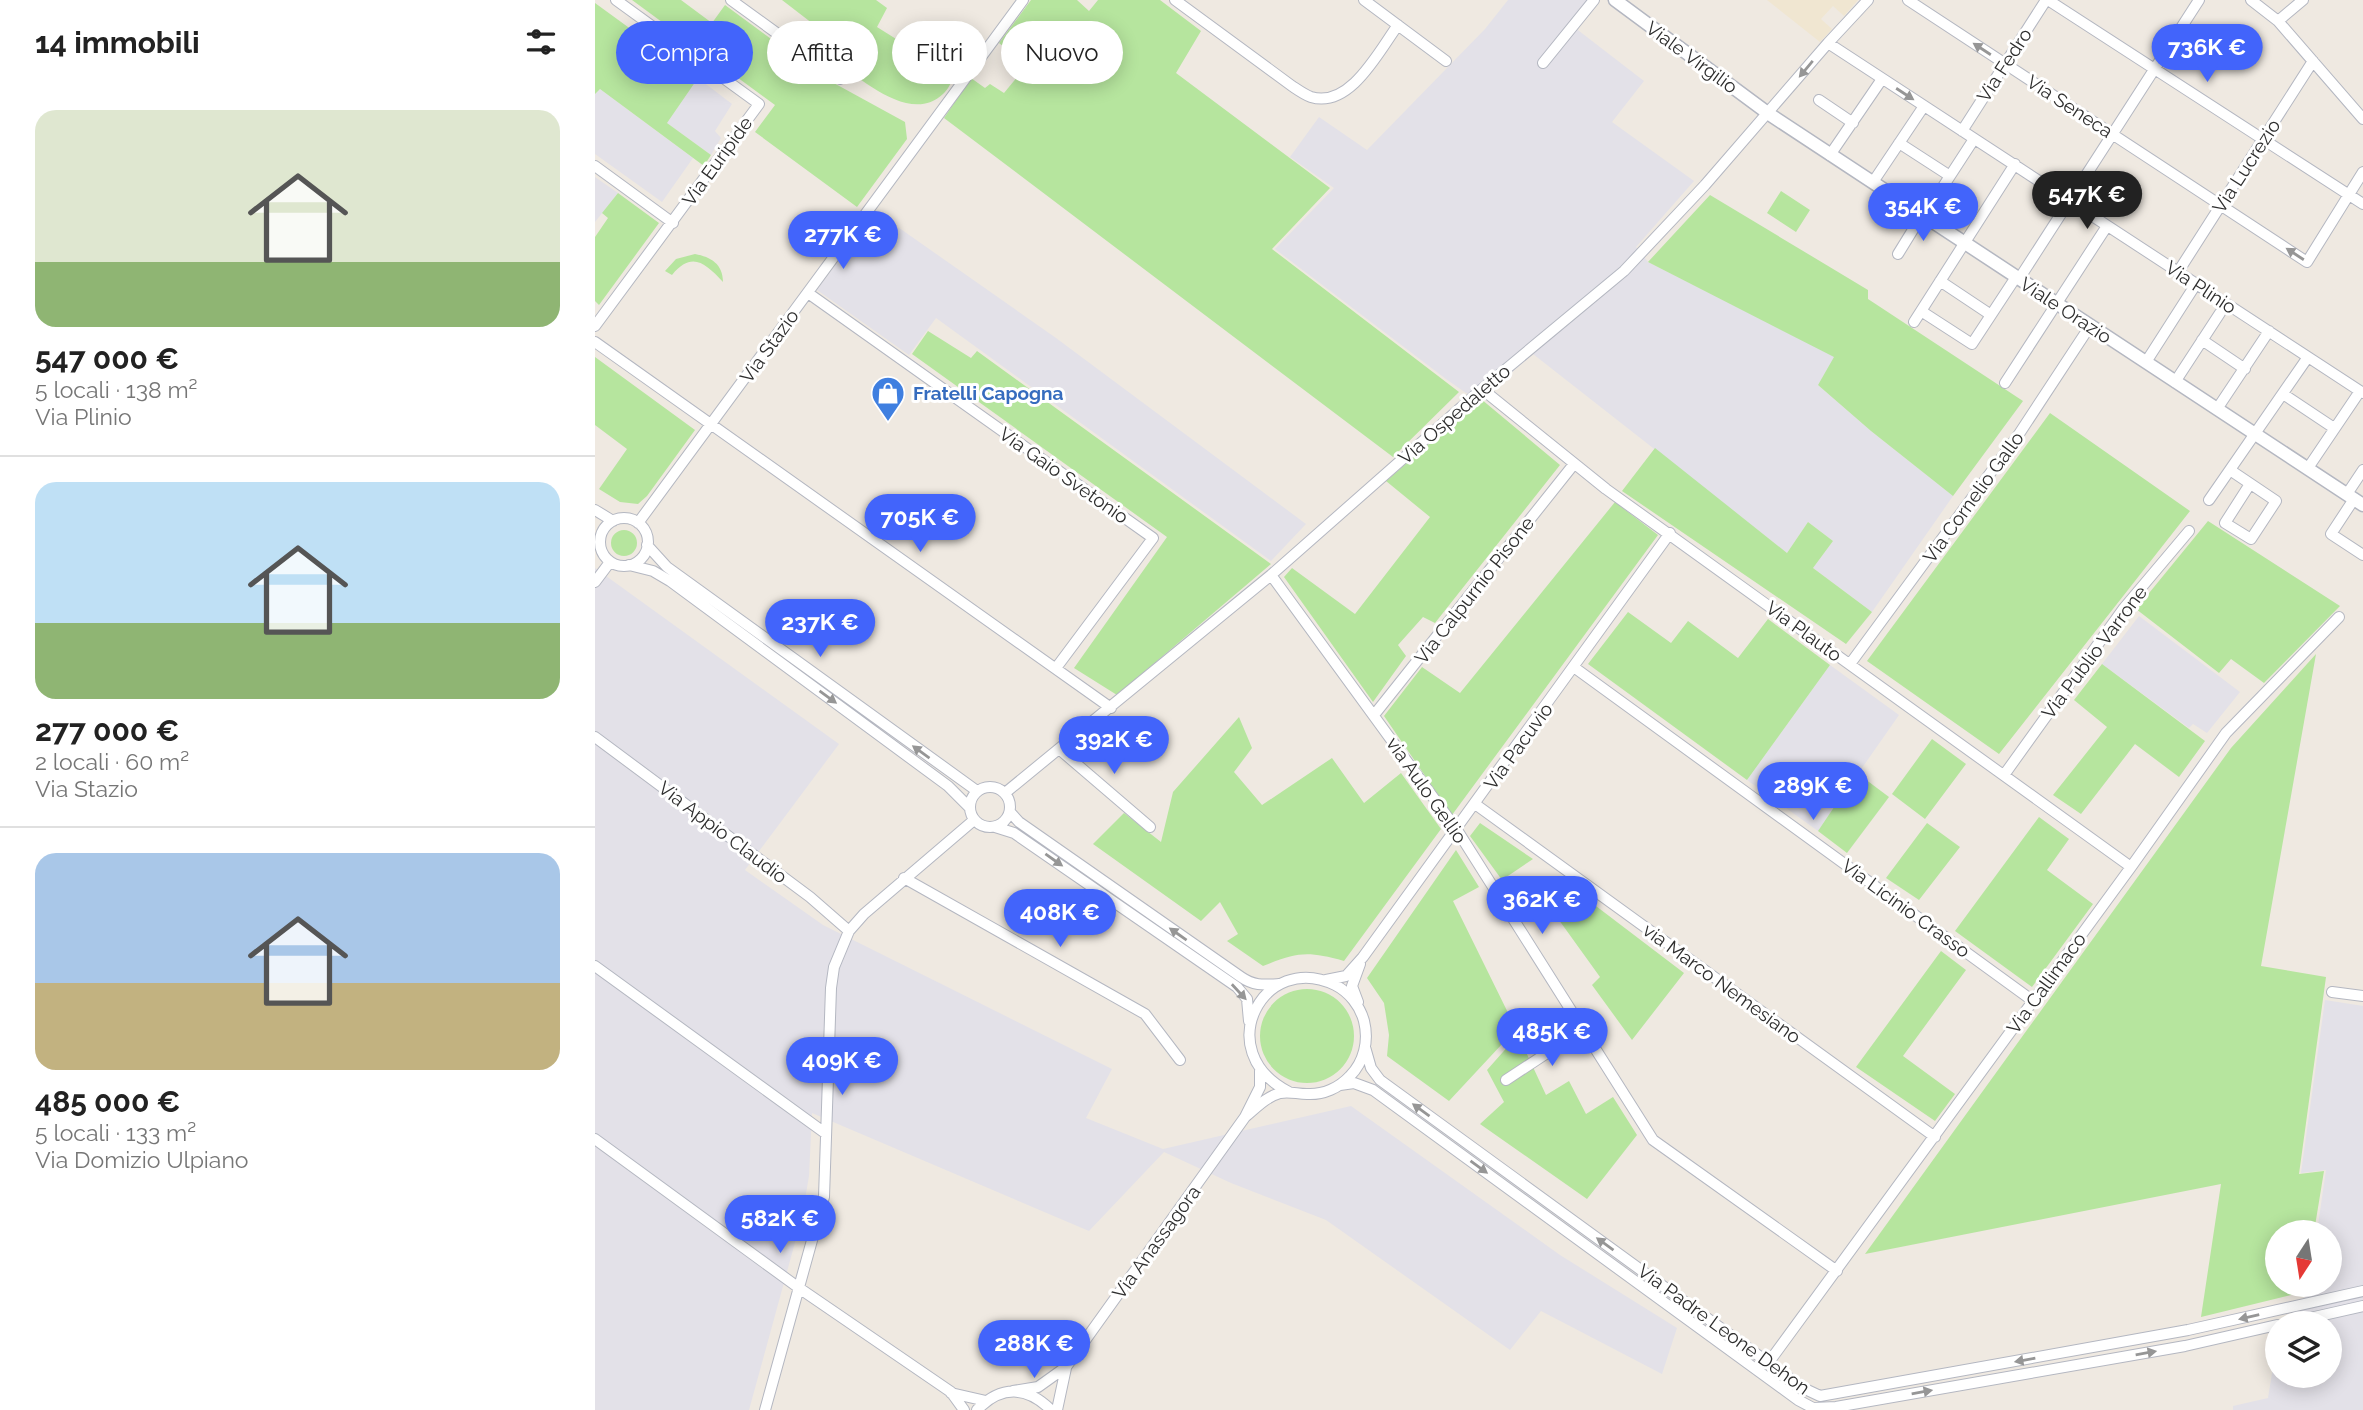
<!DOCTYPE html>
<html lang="it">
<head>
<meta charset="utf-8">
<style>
	body { margin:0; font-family:Raleway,sans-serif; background:#f6f6f6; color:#222; height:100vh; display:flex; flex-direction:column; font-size:26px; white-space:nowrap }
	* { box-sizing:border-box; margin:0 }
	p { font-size:23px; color:#767676 }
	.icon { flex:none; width:38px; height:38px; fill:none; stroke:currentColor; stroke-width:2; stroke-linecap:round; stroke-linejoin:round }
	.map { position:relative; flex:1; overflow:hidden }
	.sheet { display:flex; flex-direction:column; background:#fff; width:595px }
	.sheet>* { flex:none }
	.top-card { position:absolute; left:21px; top:21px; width:665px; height:63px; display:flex; gap:14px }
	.needle { width:46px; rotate:192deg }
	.controls { position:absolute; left:1670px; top:1220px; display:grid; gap:14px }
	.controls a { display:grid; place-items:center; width:77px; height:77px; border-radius:50%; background:#fff; box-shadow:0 4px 18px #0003; font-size:35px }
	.price { position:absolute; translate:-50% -60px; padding:0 16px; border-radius:24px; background:#4264fb; color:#fff; font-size:23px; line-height:46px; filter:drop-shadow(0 2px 4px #0008) }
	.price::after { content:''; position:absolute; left:50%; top:42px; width:21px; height:16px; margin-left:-10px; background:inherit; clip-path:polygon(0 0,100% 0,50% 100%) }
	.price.on { background:#222; color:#fff }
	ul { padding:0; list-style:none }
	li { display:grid; align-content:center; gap:14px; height:371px; padding:0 35px }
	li+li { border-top:2px solid #e0e0e0 }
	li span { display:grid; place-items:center; height:217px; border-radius:21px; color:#555 }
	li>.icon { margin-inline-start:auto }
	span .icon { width:126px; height:126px; fill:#fffc; stroke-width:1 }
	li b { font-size:30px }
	h2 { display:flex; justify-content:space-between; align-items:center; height:84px; padding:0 35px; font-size:30px }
	.pill { padding:0 24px; border-radius:32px; background:#fff; box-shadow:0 4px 18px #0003; font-size:24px; line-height:63px }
	.pill.on { background:#4264fb; color:#fff }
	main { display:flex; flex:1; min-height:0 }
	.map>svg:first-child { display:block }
	.industrial { fill:#e3e1e8 }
	.education { fill:#f0e6d1 }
	.grass { fill:#b6e59e }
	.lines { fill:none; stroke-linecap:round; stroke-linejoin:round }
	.minor-casing { stroke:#b4b7c1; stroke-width:12 }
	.tertiary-casing { stroke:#b4b7c1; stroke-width:15 }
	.minor { stroke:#fff; stroke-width:10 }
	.tertiary { stroke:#fff; stroke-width:12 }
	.oneway { fill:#969696 }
	.labels { text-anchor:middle; stroke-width:6; stroke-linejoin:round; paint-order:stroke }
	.street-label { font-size:19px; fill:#2e2e2e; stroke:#fff }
	.shop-label { font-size:19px; font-weight:bold; fill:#366cbe; stroke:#fff; text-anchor:start }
</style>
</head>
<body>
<main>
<section class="sheet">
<h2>14 immobili<svg class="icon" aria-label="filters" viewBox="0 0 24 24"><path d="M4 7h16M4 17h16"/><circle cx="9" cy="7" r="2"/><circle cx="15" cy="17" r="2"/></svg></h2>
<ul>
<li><span style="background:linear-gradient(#dfe7d0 70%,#8fb573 0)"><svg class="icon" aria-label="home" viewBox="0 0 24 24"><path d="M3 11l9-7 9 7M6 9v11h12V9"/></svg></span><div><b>547 000 €</b><p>5 locali · 138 m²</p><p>Via Plinio</p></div></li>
<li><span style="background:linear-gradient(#bfe0f5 65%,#8fb573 0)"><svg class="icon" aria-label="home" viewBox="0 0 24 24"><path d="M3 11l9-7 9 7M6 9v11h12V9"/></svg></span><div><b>277 000 €</b><p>2 locali · 60 m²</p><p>Via Stazio</p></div></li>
<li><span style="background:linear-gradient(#a9c7e8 60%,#c2b280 0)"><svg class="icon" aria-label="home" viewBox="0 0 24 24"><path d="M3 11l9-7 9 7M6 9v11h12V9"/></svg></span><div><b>485 000 €</b><p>5 locali · 133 m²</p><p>Via Domizio Ulpiano</p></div></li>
</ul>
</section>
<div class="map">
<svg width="1768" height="1410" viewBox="0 0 1768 1410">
	<rect width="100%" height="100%" fill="#efe9e1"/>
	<!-- industrial -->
	<path class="industrial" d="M 913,0 L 994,0 L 975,24 L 1049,81 L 1017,122 L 1099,181 L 1041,247 L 1053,262 L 1240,357 L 1223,385 L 1276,431 L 1358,496 L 1277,612 L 1218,568 L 1238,541 L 1213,522 L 1192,553 L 938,354 L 886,399 L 871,393 L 851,379 L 680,249 L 739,188 L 695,157 L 724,117 L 772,150 L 890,29 Z
		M 103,78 L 137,104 L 120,131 L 126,138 L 116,155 L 72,123 Z
		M 5,89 L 98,158 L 67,202 L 0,154 L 0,94 Z
		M 0,177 L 23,193 L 0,222 Z
		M 280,211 L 461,338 L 711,524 L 676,561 L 341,318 L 314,355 L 222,290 Z
		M 0,568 L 244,744 L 150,870 L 228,925 L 517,1069 L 491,1118 L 568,1149 L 756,1106 L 965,1255 L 1082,1328 L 1067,1374 L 946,1311 L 915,1350 L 731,1220 L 636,1183 L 569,1152 L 494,1231 L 217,1113 L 214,1176 L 207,1217 L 154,1410 L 0,1410 Z
		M 1544,616 L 1645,692 L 1612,733 L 1598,724 L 1594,728 L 1507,664 Z
		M 1235,665 L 1304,715 L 1223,831 L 1152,780 Z
		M 1730,1000 L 1768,1006 L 1768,1410 L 1638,1410 L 1638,1406 L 1673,1398 L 1682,1342 L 1682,1376 L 1734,1376 L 1734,1323 L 1690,1323 L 1713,1293 L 1715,1285 L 1734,1284 L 1734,1232 L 1722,1232 L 1731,1170 L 1706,1173 Z"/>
	<!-- education -->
	<path class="education" d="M 1172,0 L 1263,0 L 1249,16 L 1238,6 L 1226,19 L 1237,29 L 1225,42 Z"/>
	<!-- grass -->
	<path class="grass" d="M 37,0 L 86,0 L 117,23 L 130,5 L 226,76 L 310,122 L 312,139 L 262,207 L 160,132 L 180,105 Z
		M 187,0 L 281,0 L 292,8 L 282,27 L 360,76 C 356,82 353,90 348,94 C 315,125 266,78 238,60 L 248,47 Z
		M 436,0 L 482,0 L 494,11 L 503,0 L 565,0 L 606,31 L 581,73 L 735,188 L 677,249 L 864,392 L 798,457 L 349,118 L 376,78 L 390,88 L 395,84 L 409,93 L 432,65 L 404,43 Z
		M 0,3 L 103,78 L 72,123 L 116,155 L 109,166 L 5,89 L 0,94 Z
		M 1186,191 L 1215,210 L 1201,232 L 1172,213 Z
		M 23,193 L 64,223 L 4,305 L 0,301 L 0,237 L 13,218 L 7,213 Z
		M 1115,195 L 1273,290 L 1273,299 L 1428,401 L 1358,496 L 1276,431 L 1223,385 L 1239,357 L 1053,262 Z
		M 100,254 C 116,257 128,264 128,282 C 110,263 97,251 77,275 L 70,271 L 81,259 Z
		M 333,331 L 376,358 L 382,351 L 676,564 L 522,695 L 479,668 L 572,537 L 317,354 Z
		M 0,357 L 100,430 L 52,496 L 43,504 L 25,502 L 4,489 L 32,449 L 0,425 Z
		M 886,399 L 965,465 L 840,623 L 828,617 L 803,645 L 811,656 L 778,702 L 689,577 L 697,568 L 760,614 L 835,517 L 791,481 Z
		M 1455,413 L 1595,511 L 1404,754 L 1272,661 Z
		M 1060,448 L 1192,553 L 1213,522 L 1238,541 L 1218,568 L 1277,612 L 1251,644 L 1027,491 Z
		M 1020,502 L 1063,535 L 857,815 L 789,716 L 827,667 L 865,693 Z
		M 1613,521 L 1745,606 L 1669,683 L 1636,659 L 1624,673 L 1541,609 Z
		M16 543a13 13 0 1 1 26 0a13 13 0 1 1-26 0Z
		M 1033,612 L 1076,643 L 1093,621 L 1143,658 L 1173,619 L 1235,665 L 1152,780 L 993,664 Z
		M 1721,654 L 1666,966 L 1731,977 L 1704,1174 L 1729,1171 L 1719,1232 L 1682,1232 L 1682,1284 L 1710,1285 L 1708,1292 L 1606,1317 L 1626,1184 L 1270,1254 L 1636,748 Z
		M 1507,664 L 1610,741 L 1584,777 L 1540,744 L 1486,814 L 1458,795 L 1512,727 L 1479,700 Z
		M 644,717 L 657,748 L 639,772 L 667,805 L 737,758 L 769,803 L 806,773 L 846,829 L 749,961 C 712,951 703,952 668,966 L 632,941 L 643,934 L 625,902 L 606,921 L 498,844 L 529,813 L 566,842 L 578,792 Z
		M 1337,739 L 1371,764 L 1330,819 L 1297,794 Z
		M 1262,773 L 1294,797 L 1252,853 L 1223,831 Z
		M 1444,817 L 1474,839 L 1452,870 L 1498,904 L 1437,987 L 1360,931 Z
		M 885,823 L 938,859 L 907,880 L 875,836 Z
		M 1332,823 L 1365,847 L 1324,900 L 1291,878 Z
		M 861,850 L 884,887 L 858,901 L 921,1029 L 854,1101 L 792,1056 L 794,1035 L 789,1003 L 772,978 Z
		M 972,884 L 1089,973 L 1037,1040 L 997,985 L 1005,977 L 951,902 Z
		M 1346,951 L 1371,970 L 1308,1056 L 1360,1094 L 1340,1121 L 1261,1067 Z
		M665 1036a47 47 0 1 1 94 0a47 47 0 1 1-94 0Z
		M 923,1035 L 951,1095 L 974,1081 L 991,1114 L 1018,1097 L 1042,1135 L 992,1199 L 885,1124 L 909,1102 L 892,1070 Z"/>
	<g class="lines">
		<defs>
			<path id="minor" d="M 136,0 L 245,79
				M 580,0 L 697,86 C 703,90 710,95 716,97 C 755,109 784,51 803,25
				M 769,0 L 851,61
				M 1313,0 L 1712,262 L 1768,172
				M 1453,0 L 1768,204
				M 1656,0 L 1683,21 L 1768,119
				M 1683,21 L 1708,0
				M 1233,43 L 1768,393
				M 948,63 L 999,0
				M 1224,100 L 1258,123
				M 1367,131 L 1451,0
				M 1304,143 L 1355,176
				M 1235,155 L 1287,79
				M 0,166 L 78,223
				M 1278,182 L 1329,106
				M 1329,216 L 1379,139
				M 1303,254 L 1327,215
				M 1583,272 L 1718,61
				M 1424,279 L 1604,0
				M 1345,281 L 1396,315
				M 213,293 L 558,538 L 461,668
				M 1326,311 L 1377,344 L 1421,277
				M 1319,322 L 1420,164
				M 0,326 L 164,104 L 21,0
				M 1607,340 L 1650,369
				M 0,342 L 516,708
				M 1551,362 L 1601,284
				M 1580,382 L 1625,313
				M 1410,383 L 1512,226
				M 887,389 L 1011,489 L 1536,867
				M 1688,394 L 1739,428
				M 1622,409 L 1674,331
				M 1713,468 L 1765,391
				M 1635,470 L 1681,501 L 1656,539 L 1630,523 L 1655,484
				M 1752,494 L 1768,470
				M 1759,499 L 1736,534 L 1768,555
				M 1614,500 L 1713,357
				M 0,510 L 18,521
				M5 542a24 24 0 1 1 48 0a24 24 0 1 1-48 0Z
				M 43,523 L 428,0
				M 52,545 L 72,567 L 382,791
				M 34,565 L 58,571 L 75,581 L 353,786 L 374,807
				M 676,575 L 862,830 L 1058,1140 L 1242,1271
				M 0,582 L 15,562
				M 1255,664 L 1424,434 L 1495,326
				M 980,668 L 1438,1001
				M 779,715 L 979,464
				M 0,737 L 215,897 L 254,931
				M 464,749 L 555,827
				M 1409,775 L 1529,608 L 1594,531
				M375 807a20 20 0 1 1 40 0a20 20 0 1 1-40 0Z
				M 410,793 L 676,575 L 887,389 L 1029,271 L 1110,185 L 1233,43 L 1273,0
				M 880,804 L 1340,1137
				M 415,812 L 424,822 L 646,977 C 659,986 668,985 684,984
				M 400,827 L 419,833 L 642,987 L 652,999 L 654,1021
				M 309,878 L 550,1014 L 585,1060
				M 0,966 L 230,1133
				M 731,980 L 751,976 L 768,957 L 1075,533
				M 1737,992 L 1768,996
				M 763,1002 L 757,986 L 765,964
				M 770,1047 L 776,1068 L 785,1080 L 1208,1388 L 1225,1396 L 1593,1330 L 1768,1291
				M 911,1080 L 987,1030
				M 745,1085 L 759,1083 L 778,1090 L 1203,1400 L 1218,1408 L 1241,1407 L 1590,1346 L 1682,1325
				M 650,1117 C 661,1108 671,1097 685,1093 C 695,1091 702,1094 712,1094 C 728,1095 744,1088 755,1076 C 769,1062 774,1041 769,1021 C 765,1006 754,992 740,985 C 669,950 614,1051 694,1092
				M 0,1139 L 204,1288 L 356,1392 L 369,1410
				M 1693,1323 L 1768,1306
				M 1174,1362 L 1536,867 L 1631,733 L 1744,617
				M 418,1391 L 443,1387 L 471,1367 L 650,1117 L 665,1087 L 665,1071
				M 356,1393 L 391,1401
				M 170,1410 L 229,1197 L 236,988 L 239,967 L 254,931 L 269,914 L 379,820
				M 382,1410 C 406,1385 432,1386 456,1410
				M 462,1410 L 471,1368"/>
			<path id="tertiary" d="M 1020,0 L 1174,114 L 1768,505"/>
		</defs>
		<!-- minor casing -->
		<use href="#minor" class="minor-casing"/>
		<!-- tertiary casing -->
		<use href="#tertiary" class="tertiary-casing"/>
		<!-- minor -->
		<use href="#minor" class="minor"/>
		<!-- tertiary -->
		<use href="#tertiary" class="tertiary"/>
	</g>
	<!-- one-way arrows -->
	<defs><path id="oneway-solid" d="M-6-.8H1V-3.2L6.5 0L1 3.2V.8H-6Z" transform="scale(1.75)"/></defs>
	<g class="oneway">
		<use href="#oneway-solid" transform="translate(1387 49) rotate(-147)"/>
		<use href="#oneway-solid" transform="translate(1211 69) rotate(130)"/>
		<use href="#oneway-solid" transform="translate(1310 94) rotate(33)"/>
		<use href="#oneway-solid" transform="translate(1700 254) rotate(-147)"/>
		<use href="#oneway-solid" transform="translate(233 697) rotate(36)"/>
		<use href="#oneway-solid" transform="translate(326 752) rotate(-144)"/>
		<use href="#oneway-solid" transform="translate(459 860) rotate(35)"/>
		<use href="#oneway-solid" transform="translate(583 934) rotate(-145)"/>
		<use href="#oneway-solid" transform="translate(644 992) rotate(47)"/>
		<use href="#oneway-solid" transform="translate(826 1110) rotate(-144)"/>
		<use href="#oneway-solid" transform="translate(884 1167) rotate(36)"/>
		<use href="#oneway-solid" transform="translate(1010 1244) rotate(-144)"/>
		<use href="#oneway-solid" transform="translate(1654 1317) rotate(167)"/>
		<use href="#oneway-solid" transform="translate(1551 1353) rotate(-10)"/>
		<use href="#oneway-solid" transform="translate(1430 1360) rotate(170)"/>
		<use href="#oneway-solid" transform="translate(1327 1392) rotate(-10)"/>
	</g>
	<!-- icons -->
	<defs>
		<symbol id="shop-pin" viewBox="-11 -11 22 30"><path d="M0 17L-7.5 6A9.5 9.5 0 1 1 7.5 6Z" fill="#3f7fe0" stroke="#fff"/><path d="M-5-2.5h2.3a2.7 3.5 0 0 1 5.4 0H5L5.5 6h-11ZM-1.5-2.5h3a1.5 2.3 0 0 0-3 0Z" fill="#fff"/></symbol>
	</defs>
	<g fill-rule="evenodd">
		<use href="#shop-pin" x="274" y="374" width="38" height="52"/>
	</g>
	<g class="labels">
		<!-- street labels -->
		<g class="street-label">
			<text transform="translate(1097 57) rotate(36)" y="7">Viale Virgilio</text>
			<text transform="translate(1409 65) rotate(-57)" y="7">Via Fedro</text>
			<text transform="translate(1475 106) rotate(33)" y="7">Via Seneca</text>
			<text transform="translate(122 161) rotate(-54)" y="7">Via Euripide</text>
			<text transform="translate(1651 166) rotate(-57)" y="7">Via Lucrezio</text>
			<text transform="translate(1606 287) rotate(33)" y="7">Via Plinio</text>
			<text transform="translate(1471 310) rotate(33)" y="7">Viale Orazio</text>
			<text transform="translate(174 346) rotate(-54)" y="7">Via Stazio</text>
			<text transform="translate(859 414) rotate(-41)" y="7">Via Ospedaletto</text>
			<text transform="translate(469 475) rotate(35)" y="7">Via Gaio Svetonio</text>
			<text transform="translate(1378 497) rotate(-54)" y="7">Via Cornelio Gallo</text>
			<text transform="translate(879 590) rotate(-52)" y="7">Via Calpurnio Pisone</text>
			<text transform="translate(1209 631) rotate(36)" y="7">Via Plauto</text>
			<text transform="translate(1499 652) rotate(-53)" y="7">Via Publio Varrone</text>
			<text transform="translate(923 746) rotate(-54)" y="7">Via Pacuvio</text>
			<text transform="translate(832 790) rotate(55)" y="7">via Aulo Gellio</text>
			<text transform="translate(128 832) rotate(37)" y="7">Via Appio Claudio</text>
			<text transform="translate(1311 908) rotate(36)" y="7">Via Licinio Crasso</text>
			<text transform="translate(1127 983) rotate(36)" y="7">via Marco Nemesiano</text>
			<text transform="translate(1451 983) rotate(-54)" y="7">Via Callimaco</text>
			<text transform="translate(561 1242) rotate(-54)" y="7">Via Anassagora</text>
			<text transform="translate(1129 1329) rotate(36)" y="7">Via Padre Leone Dehon</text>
		</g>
		<!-- shop labels -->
		<g class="shop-label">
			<text x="318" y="400">Fratelli Capogna</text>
		</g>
	</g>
</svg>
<div class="controls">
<a><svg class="needle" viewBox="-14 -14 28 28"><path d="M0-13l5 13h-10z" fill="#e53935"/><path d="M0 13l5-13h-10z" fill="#767676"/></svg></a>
<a><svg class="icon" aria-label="layers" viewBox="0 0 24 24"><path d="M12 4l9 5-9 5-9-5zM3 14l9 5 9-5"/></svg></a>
</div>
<b class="price" style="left:1612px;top:84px">736K €</b>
<b class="price on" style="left:1492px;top:231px">547K €</b>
<b class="price" style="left:1328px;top:243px">354K €</b>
<b class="price" style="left:248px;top:271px">277K €</b>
<b class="price" style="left:325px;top:554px">705K €</b>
<b class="price" style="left:225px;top:659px">237K €</b>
<b class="price" style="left:519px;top:776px">392K €</b>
<b class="price" style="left:1218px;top:822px">289K €</b>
<b class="price" style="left:947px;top:936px">362K €</b>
<b class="price" style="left:465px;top:949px">408K €</b>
<b class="price" style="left:957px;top:1068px">485K €</b>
<b class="price" style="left:247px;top:1097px">409K €</b>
<b class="price" style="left:185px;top:1255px">582K €</b>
<b class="price" style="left:439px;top:1380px">288K €</b>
<div class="top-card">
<a class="pill on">Compra</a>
<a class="pill">Affitta</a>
<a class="pill">Filtri</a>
<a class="pill">Nuovo</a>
</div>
</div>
</main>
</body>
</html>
